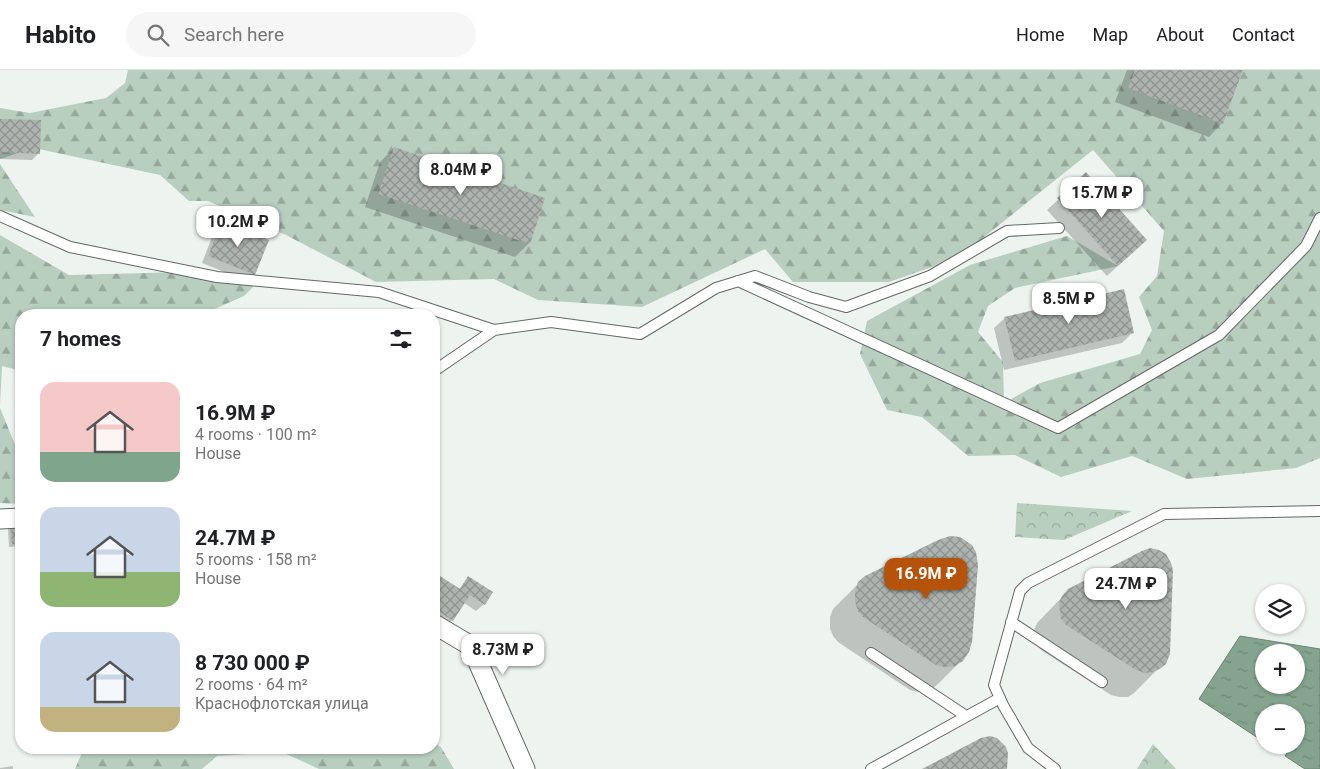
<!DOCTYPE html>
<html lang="en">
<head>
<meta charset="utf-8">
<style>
	body { margin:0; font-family:Roboto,sans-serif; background:#f6f6f6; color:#202124; height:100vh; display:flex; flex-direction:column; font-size:19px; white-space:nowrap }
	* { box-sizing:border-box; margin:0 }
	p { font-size:16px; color:#757577 }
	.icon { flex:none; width:28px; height:28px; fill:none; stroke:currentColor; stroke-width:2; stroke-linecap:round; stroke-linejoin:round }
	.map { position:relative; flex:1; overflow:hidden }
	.details { position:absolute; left:15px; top:239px; width:425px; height:445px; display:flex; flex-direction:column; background:#fff; border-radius:20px; box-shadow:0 1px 4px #0004 }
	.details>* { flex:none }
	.tools { position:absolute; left:1255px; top:514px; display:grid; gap:10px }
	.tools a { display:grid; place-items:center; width:50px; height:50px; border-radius:50%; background:#fff; box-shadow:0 1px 4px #0004; font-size:25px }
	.price { position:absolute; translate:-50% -42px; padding:0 11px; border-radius:10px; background:#fff; color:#222; font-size:16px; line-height:32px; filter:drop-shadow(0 1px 2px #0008) }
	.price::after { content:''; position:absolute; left:50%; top:30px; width:15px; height:11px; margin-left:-8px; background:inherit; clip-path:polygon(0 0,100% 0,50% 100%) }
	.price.selected { background:#b45309; color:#fff }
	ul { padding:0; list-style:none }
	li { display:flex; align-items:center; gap:15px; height:125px; padding:0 25px }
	li span { display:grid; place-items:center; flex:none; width:140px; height:100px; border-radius:15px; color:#555 }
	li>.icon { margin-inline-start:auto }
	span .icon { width:60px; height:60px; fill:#fffc; stroke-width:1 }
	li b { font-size:21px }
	h2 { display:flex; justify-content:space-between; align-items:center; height:60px; padding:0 25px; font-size:21px }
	header { display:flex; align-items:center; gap:30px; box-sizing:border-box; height:70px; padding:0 25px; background:#fff; border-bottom:1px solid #e0e0e0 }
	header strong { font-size:24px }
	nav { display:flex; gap:28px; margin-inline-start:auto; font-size:18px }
	.search { width:350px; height:45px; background:#f6f6f6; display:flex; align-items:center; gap:12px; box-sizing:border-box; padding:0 18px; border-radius:28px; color:#757577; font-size:19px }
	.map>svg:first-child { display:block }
	.forest { fill:url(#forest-firs) }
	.park { fill:url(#park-crowns) }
	.water { fill:url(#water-ripples); stroke:#6c8474; fill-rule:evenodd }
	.shadow { fill:#0003 }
	.building { fill:url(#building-cross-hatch) }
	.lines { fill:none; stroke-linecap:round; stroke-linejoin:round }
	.lane-casing { stroke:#636865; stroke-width:12 }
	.street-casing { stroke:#636865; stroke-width:21 }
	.lane { stroke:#fff; stroke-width:10 }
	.street { stroke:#fff; stroke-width:19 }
</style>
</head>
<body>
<header>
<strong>Habito</strong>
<div class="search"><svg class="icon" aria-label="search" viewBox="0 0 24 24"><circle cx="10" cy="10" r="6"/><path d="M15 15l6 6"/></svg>Search here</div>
<nav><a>Home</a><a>Map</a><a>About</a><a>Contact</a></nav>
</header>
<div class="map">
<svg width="1320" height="699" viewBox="0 0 1320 699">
	<defs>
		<pattern id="forest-firs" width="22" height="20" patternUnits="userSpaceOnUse" patternTransform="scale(1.25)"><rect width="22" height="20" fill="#b8cebf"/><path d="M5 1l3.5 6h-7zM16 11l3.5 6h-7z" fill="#96a89c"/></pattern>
		<pattern id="park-crowns" width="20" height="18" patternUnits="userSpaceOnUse" patternTransform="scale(1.25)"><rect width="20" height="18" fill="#b8cebf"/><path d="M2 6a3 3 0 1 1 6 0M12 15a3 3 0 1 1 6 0" fill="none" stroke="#96a89c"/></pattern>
		<pattern id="water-ripples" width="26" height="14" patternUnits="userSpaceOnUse" patternTransform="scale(1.25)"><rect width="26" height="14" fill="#84a48f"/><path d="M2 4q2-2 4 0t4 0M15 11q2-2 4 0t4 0" fill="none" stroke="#6d8776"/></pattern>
		<pattern id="building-cross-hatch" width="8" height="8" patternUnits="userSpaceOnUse" patternTransform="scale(1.25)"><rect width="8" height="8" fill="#adb3af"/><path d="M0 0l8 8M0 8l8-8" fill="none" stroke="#8e938f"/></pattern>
	</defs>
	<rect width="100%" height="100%" fill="#edf4ef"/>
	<!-- forest -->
	<path class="forest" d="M 128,0 L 1135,0 L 1129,18 L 1223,53 L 1243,0 L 1320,0 L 1320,388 L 1296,398 L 1187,409 L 1132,386 L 1061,407 L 1015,385 L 968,386 L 922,347 L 887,340 L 860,284 L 867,251 L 970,195 L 1067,166 L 1118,196 L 1015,218 L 988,236 L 978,262 L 1003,292 L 1004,333 L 1040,313 L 1140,284 L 1152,260 L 1139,227 L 1157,206 L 1164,161 L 1093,80 L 958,188 L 889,212 L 793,212 L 765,179 L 642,237 L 538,230 L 494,209 L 376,212 L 286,165 L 208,131 L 189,131 L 160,105 L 34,78 L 0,89 L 0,38 L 30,43 L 106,28 L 125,13 Z
		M 0,94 L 35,147 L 0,140 Z
		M 0,165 L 69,205 L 183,202 L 248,211 L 253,217 L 244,226 L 201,245 L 21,245 L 21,301 L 2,296 L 0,335 Z
		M 0,338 L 21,389 L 21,434 L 0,433 Z
		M 434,673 L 441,677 L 454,699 L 319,699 L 282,682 L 217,686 L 202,699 L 75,699 L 84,678 L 434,678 Z"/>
	<!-- park -->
	<path class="park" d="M 1017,433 L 1132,441 L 1064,470 L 1015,467 Z
		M 1153,674 L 1176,699 L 1137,699 Z"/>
	<!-- water -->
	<path class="water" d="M 1240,566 L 1320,579 L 1320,699 L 1305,699 L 1285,686 L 1292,675 L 1296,675 L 1296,669 L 1306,655 L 1296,648 L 1296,642 L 1264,642 L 1264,672 L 1199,629 ZM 1264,582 L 1296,582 L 1296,615 L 1264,615 Z"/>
	<!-- shadow -->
	<path class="shadow" d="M 1127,0 L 1242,0 L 1222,53 L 1209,67 L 1115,32 Z
		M 0,50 L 39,83 L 32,90 L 0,89 Z
		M 394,78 L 543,129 L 528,174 L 515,187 L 365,137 L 380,92 Z
		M 1086,104 L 1135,180 L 1107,206 L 1047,140 Z
		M 222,152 L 254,204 L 247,211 L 202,193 L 215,159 Z
		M 1005,248 L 1133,262 L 1122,273 L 1004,300 L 994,258 Z
		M 21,330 L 21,388 L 20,388 L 20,332 Z
		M 21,455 L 21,476 L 9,477 L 8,459 L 11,456 Z
		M 434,504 L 458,520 L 469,508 L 484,534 L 476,541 L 464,533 L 452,550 L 445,557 L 434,549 Z
		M 859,513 L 962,590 L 936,616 L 929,621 L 918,622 L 910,620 L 838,572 L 833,566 L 830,558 L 830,547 L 833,539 Z
		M 1069,520 L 1164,593 L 1134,623 L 1128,627 L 1119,627 L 1111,625 L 1041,580 L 1036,574 L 1034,560 L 1037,553 Z
		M 434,585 L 439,588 L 434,596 Z
		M 13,696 L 13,699 L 0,699 L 0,698 Z"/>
	<!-- building -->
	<path class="building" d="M 1135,0 L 1243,0 L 1223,54 L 1128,18 Z
		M 0,49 L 41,50 L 40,84 L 0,82 Z
		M 394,77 L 545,128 L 530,174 L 378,124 Z
		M 1086,102 L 1147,170 L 1118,196 L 1057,128 Z
		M 222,151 L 269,170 L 255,205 L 208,186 Z
		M 1124,219 L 1134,263 L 1015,291 L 1004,247 Z
		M 21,454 L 21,474 L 12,474 L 10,455 Z
		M 950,466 L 960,467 L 972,475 L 976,482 L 978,495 L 972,572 L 969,582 L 963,591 L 955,596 L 944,597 L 936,595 L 863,547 L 858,541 L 855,532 L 855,521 L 858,512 L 865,506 L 938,470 Z
		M 1150,478 L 1159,480 L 1166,484 L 1171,493 L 1173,500 L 1170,584 L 1166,594 L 1161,598 L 1154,602 L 1145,603 L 1136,600 L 1066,555 L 1061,549 L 1059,533 L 1062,526 L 1068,519 L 1142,481 Z
		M 434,502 L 460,519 L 468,506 L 493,522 L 485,535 L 470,525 L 453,551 L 434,538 Z
		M 990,666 L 997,668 L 1006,677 L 1008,683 L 1007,699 L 922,699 L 981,668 Z"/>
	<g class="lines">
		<defs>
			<path id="lane" d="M 0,146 L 70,177 L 217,207 L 379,222 L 494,260
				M 738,211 L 1058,358 L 1219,265 L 1306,176 L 1320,148
				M 434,301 L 494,260 L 551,252 L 640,264 L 716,218 L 755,206 L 809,227 L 846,237 L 930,206 L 1007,161 L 1059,158
				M 1011,552 L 1102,612
				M 871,583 L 966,646
				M 871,699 L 1000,628
				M 1055,699 L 1028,678 L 1003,635 L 994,615 L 1020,521 L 1028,513 L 1164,444 L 1320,441"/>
			<path id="street" d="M 0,449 L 21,448
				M 434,554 L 471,576 L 525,699"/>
		</defs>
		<!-- lane casing -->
		<use href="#lane" class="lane-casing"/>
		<!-- street casing -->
		<use href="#street" class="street-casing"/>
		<!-- lane -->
		<use href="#lane" class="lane"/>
		<!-- street -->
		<use href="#street" class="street"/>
	</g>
</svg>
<div class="tools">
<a><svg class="icon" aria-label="layers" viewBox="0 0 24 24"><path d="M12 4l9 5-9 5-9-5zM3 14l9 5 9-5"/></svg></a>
<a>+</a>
<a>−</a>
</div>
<b class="price" style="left:461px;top:126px">8.04M ₽</b>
<b class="price" style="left:1102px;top:149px">15.7M ₽</b>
<b class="price" style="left:238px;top:178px">10.2M ₽</b>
<b class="price" style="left:1069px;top:255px">8.5M ₽</b>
<b class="price selected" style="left:926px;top:530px">16.9M ₽</b>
<b class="price" style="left:1126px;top:540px">24.7M ₽</b>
<b class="price" style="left:503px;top:606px">8.73M ₽</b>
<section class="details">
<h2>7 homes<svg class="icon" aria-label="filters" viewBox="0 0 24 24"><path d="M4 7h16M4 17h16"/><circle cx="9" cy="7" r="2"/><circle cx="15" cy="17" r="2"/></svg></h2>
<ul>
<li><span style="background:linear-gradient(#f6c9c9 70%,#7fa58c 0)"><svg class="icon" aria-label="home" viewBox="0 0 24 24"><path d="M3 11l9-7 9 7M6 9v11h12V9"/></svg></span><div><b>16.9M ₽</b><p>4 rooms · 100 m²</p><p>House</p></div></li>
<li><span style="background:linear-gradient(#c9d6e8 65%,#8fb573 0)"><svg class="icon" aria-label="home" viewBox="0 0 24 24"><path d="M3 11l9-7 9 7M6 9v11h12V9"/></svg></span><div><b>24.7M ₽</b><p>5 rooms · 158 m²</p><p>House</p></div></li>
<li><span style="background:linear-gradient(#c9d6e8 75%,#c2b280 0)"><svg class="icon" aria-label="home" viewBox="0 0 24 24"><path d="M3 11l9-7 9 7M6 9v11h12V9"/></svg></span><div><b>8 730 000 ₽</b><p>2 rooms · 64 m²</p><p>Краснофлотская улица</p></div></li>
</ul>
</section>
</div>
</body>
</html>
